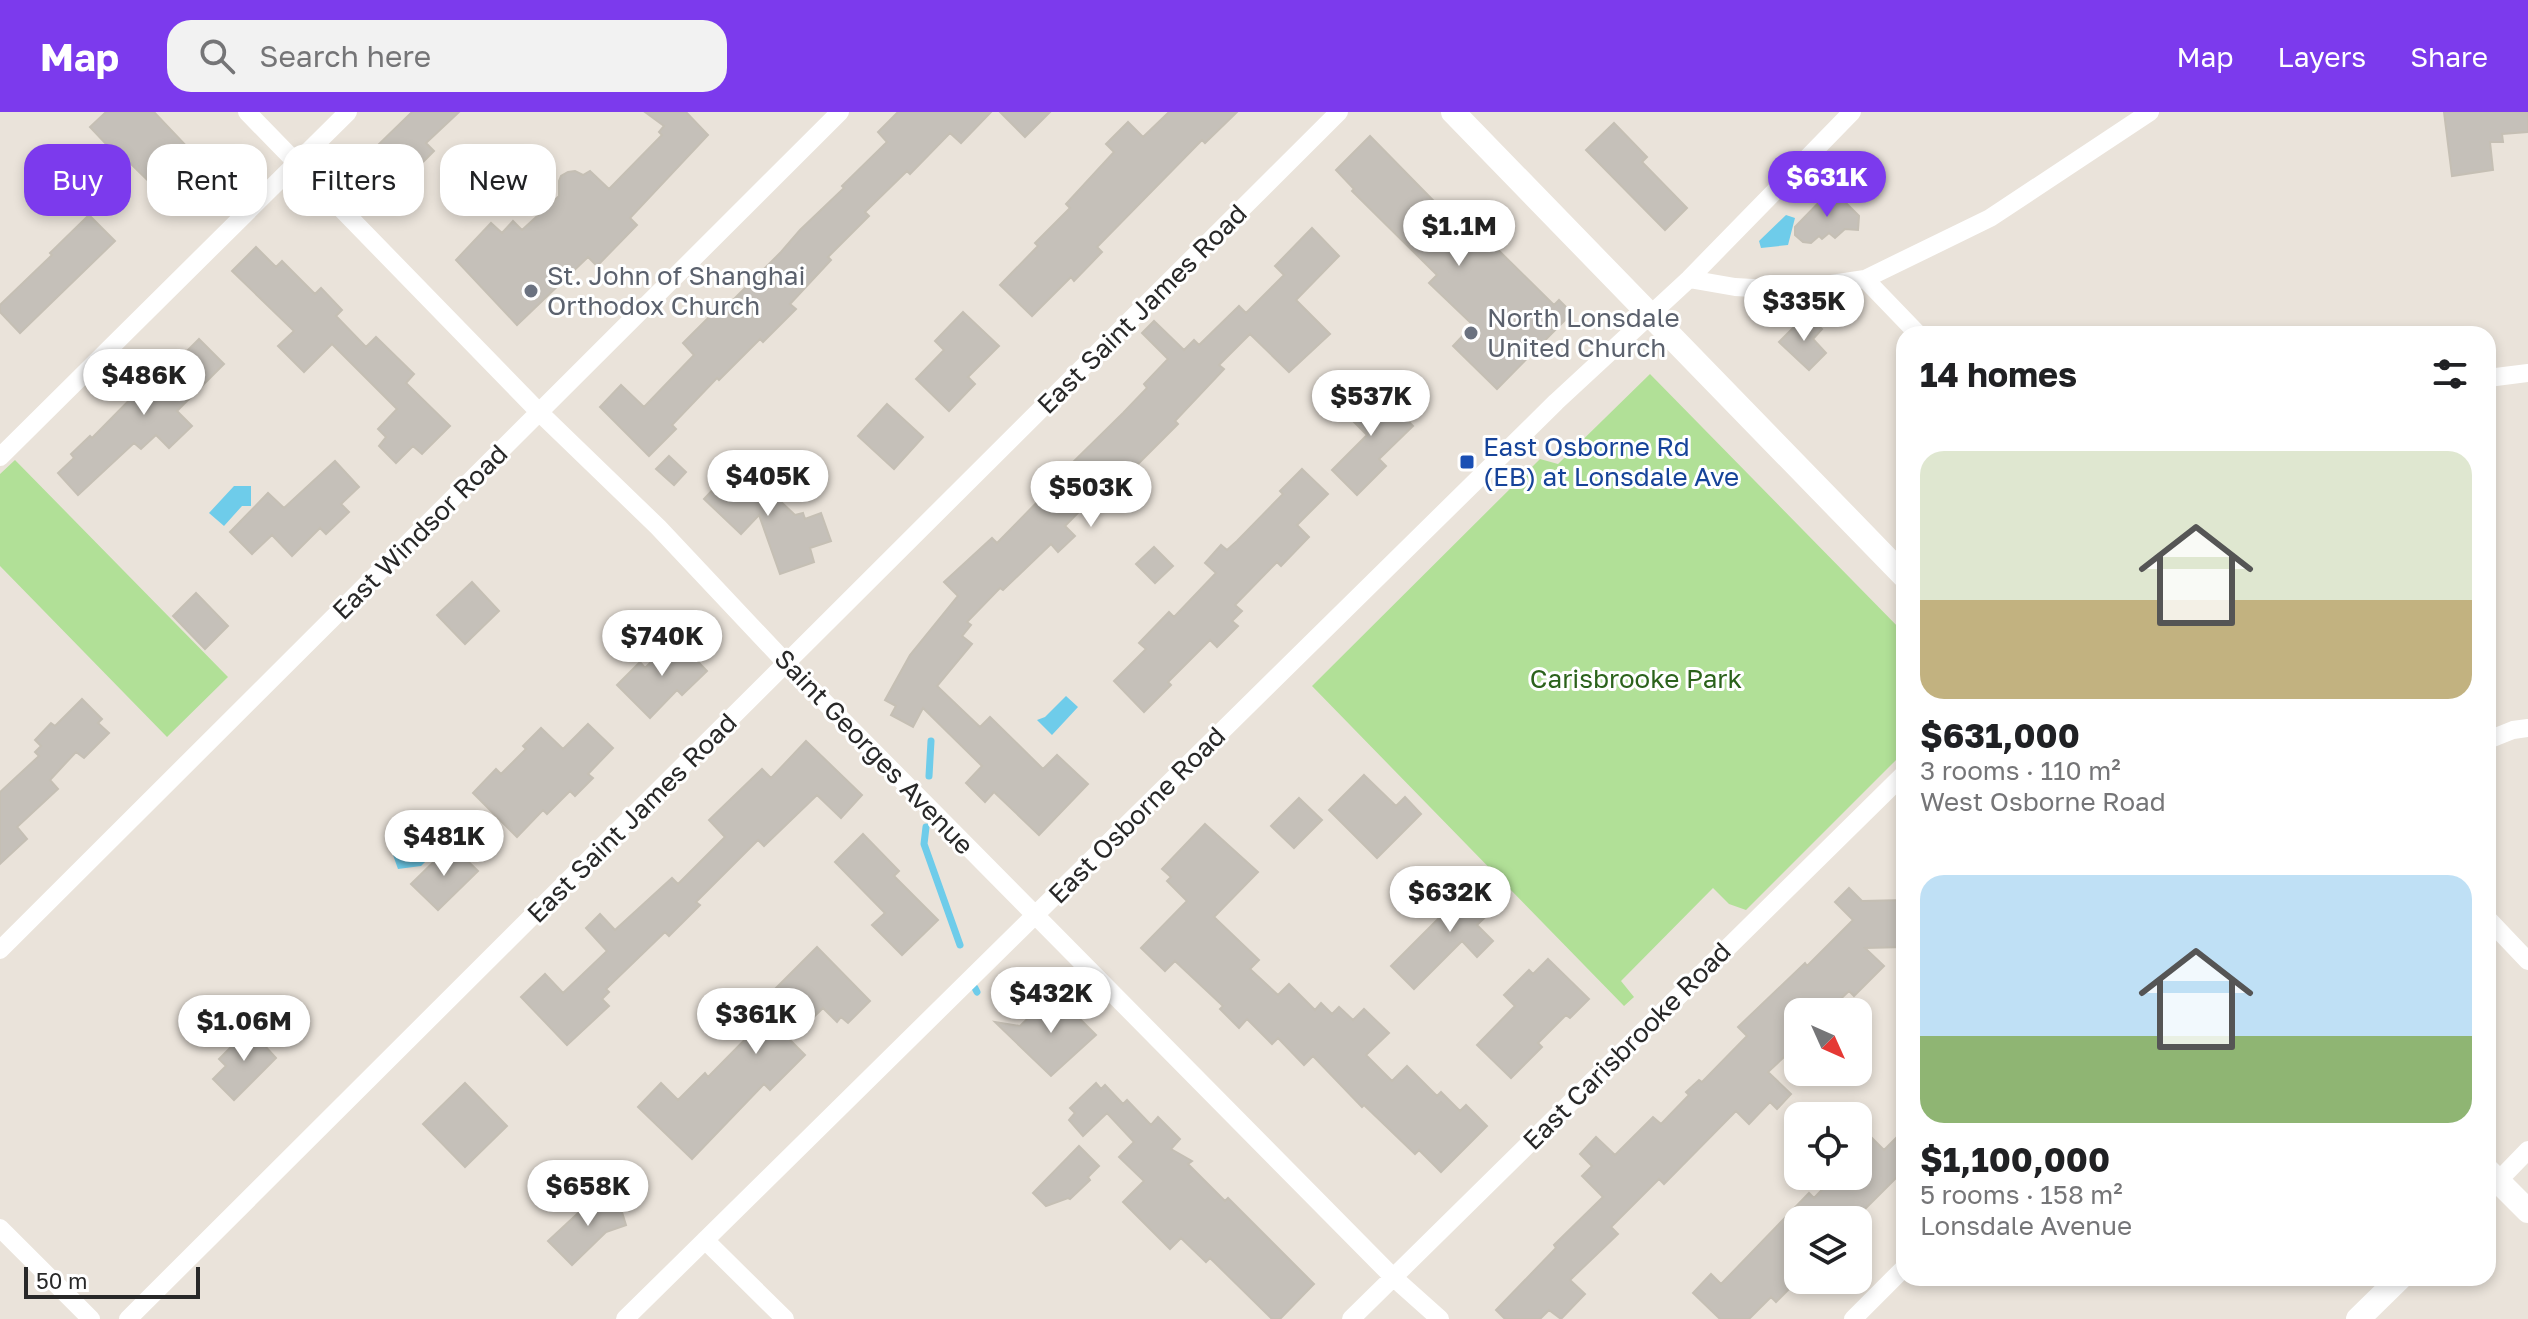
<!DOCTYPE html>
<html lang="en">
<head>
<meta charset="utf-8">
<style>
	body { margin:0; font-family:"Golos Text",sans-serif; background:#f2f2f2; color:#202124; height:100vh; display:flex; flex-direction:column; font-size:30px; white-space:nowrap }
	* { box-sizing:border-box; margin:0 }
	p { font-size:26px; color:#757577 }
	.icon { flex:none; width:44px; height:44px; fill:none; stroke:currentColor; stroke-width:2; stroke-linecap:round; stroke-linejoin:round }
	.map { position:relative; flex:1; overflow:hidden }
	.panel { position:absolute; left:1896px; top:214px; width:600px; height:960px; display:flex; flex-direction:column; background:#fff; border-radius:24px; box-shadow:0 4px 12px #0003 }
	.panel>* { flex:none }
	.banner { position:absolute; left:24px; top:32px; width:760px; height:72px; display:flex; gap:16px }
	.needle { width:52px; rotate:135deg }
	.buttons { position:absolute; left:1784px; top:886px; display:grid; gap:16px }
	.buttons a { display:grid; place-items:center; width:88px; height:88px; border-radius:16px; background:#fff; box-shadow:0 4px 12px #0003; font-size:40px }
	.scale { position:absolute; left:24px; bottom:20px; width:176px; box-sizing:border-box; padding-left:8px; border:4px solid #282828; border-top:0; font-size:22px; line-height:28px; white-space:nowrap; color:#282828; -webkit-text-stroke:6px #fff; paint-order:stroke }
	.price { position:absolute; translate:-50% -68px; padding:0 18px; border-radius:28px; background:#fff; color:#222; font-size:26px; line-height:52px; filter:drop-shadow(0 2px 4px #0008) }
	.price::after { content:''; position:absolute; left:50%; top:48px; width:24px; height:18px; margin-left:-12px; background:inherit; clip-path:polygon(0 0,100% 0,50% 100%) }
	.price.selected { background:#7c3aed; color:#fff }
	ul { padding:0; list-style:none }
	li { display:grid; align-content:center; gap:16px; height:424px; padding:0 24px }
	li span { display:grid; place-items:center; height:248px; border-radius:24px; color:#555 }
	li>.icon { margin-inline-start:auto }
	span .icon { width:144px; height:144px; fill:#fffc; stroke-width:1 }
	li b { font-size:34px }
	h2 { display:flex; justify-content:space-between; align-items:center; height:96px; padding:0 24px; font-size:34px }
	.tag { padding:0 28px; border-radius:24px; background:#fff; box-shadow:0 4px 12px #0003; font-size:28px; line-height:72px }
	.tag.selected { background:#7c3aed; color:#fff }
	header { display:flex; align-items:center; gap:48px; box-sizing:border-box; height:112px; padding:0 40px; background:#7c3aed; color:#fff }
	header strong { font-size:38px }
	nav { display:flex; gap:44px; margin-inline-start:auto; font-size:28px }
	.search { width:560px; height:72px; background:#f2f2f2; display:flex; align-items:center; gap:20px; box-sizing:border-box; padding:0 28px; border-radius:24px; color:#757577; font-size:30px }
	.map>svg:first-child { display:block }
	.green { fill:#b1e097 }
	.water { fill:#6eccea }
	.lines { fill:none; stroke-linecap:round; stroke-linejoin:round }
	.stream { stroke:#6eccea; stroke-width:7 }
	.building { fill:#c5c0b9; stroke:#c5bfb4; stroke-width:2 }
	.minor { stroke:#fff; stroke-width:18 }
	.tertiary { stroke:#fff; stroke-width:24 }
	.worship-dot { fill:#6b7280; stroke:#fff; stroke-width:3 }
	.transit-dot { fill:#1a4fb4; stroke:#fff; stroke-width:3 }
	.labels { text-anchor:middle; stroke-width:6; stroke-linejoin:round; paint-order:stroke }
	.worship-label { font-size:26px; fill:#5b616d; stroke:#fff; text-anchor:start }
	.street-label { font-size:26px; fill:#282828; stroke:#fff }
	.transit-label { font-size:26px; fill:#164399; stroke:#fff; text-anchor:start }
	.park-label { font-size:26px; fill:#2b621b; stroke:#fff }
</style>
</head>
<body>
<header>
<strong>Map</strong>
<div class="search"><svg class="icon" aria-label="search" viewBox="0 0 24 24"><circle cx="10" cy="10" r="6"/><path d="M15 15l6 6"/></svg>Search here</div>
<nav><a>Map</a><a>Layers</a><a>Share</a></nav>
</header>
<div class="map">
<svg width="2528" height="1207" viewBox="0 0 2528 1207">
	<rect width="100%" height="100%" fill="#eae3da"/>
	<!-- green -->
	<path class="green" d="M 1650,262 L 1904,521 L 1904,640 L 1746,798 L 1729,792 L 1713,776 L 1621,869 L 1634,885 L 1624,894 L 1312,574 L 1540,347 L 1558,352 Z
		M 15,348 L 228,565 L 167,625 L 0,454 L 0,362 Z"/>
	<!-- water -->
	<path class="water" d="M 1786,103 L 1795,106 L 1788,133 L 1761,136 L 1759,129 Z
		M 234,374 L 251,374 L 251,394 L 242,394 L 224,414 L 209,401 Z
		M 1066,584 L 1078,595 L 1052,623 L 1037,608 L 1045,605 Z
		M 422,727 L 434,736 L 435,740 L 421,754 L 398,757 L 393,743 L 395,737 L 414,734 Z"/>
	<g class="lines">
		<!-- stream -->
		<path class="stream" d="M 929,664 L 931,629
			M 926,715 L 924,732 L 960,833
			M 975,876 L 977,880"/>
	</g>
	<!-- building -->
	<path class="building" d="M 106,0 L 154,0 L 209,58 L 173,93 L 128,49 L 125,52 L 90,15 Z
		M 412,0 L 459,0 L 426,31 L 434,39 L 407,66 L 376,35 Z
		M 645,0 L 686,0 L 708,23 L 630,106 L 637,113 L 597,154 L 588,145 L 517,213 L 456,148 L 491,111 L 502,121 L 513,109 L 522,118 L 559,84 L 559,69 L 561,64 L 568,60 L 575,59 L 583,63 L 590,59 L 609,77 L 662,23 L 659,20 L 664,14 Z
		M 898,0 L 991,0 L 961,31 L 950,21 L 910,62 L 907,59 L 865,100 L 869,104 L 828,145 L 831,148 L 790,192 L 796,197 L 763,230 L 760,227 L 719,268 L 717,266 L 672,313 L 676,317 L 649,344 L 600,295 L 621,273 L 644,295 L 694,243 L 683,231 L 716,198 L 720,201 L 781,140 L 800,118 L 844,76 L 842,74 L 887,30 L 878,20 Z
		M 1000,0 L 1050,0 L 1025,25 Z
		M 1169,0 L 1237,0 L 1205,31 L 1202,28 L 1097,135 L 1102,140 L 1074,169 L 1071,165 L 1032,204 L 1000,173 L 1038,134 L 1035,131 L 1070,96 L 1066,92 L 1114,40 L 1106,32 L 1128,10 L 1143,25 Z
		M 2444,0 L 2528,0 L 2528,20 L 2502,22 L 2503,30 L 2490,30 L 2493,58 L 2452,64 Z
		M 1614,11 L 1647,45 L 1642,50 L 1687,96 L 1665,118 L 1586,38 Z
		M 1370,24 L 1472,128 L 1480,120 L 1554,193 L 1559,188 L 1572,201 L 1497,277 L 1453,234 L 1473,213 L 1429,171 L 1437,163 L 1352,79 L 1354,77 L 1336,58 Z
		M 1832,77 L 1859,104 L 1858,118 L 1845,117 L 1835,126 L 1829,121 L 1822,127 L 1819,124 L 1811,131 L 1803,130 L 1795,123 L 1795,115 Z
		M 89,103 L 115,129 L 20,221 L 0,200 L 0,193 L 52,143 L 50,141 Z
		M 1312,116 L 1339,144 L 1296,188 L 1330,222 L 1289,260 L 1250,222 L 1219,253 L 1224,257 L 1175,309 L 1178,312 L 1131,359 L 1125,353 L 1065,414 L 1075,424 L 1058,440 L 1051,432 L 1003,478 L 1000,476 L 967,510 L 971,513 L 962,524 L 972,532 L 937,574 L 980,615 L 990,605 L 1043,657 L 1057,643 L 1088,672 L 1039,723 L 994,680 L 985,690 L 966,671 L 982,654 L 923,596 L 913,615 L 891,603 L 896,594 L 885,588 L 910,543 L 958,484 L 944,470 L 992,426 L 997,431 L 1048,379 L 1042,373 L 1058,357 L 1062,361 L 1123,301 L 1147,276 L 1144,272 L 1168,247 L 1142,221 L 1154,209 L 1184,238 L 1194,228 L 1199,233 L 1239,194 L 1246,201 L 1284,163 L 1275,154 Z
		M 256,135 L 276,155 L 282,149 L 315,182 L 321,176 L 342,198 L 336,204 L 366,235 L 376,225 L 414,262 L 406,271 L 450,314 L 422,342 L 413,334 L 396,351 L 379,334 L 386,325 L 378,317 L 397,297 L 332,232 L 304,260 L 278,234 L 294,219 L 232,159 Z
		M 963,200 L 999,234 L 968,265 L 975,272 L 949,299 L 916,267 L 944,238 L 935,229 Z
		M 1806,203 L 1822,217 L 1813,227 L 1826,241 L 1809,258 L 1779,230 Z
		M 199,227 L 224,252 L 177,299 L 192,314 L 169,336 L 156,323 L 141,337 L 134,331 L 78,383 L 58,361 L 74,346 L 71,342 L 90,324 L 92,326 L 155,262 L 159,267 Z
		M 1370,271 L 1413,314 L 1379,347 L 1386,354 L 1357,383 L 1332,358 L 1367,323 L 1343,299 Z
		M 887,292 L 923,325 L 894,357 L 858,324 Z
		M 669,344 L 686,360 L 674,373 L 656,357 Z
		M 335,349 L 359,375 L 341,392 L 349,400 L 326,422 L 320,416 L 292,444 L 272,423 L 252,442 L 230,420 L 268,381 L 284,396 Z
		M 739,350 L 795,403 L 803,401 L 805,407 L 821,401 L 831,429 L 810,436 L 814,450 L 780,462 L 759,403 L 741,422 L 704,387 Z
		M 1302,357 L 1328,382 L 1297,413 L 1309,425 L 1281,454 L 1277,450 L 1235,493 L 1242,499 L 1232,509 L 1238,514 L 1217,535 L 1210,528 L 1168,570 L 1171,573 L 1144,600 L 1114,569 L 1146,537 L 1139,531 L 1169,500 L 1174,505 L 1216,461 L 1205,451 L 1221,433 L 1227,438 L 1237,429 L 1283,382 L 1280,379 Z
		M 1154,435 L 1173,454 L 1155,471 L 1136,452 Z
		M 472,470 L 499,499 L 465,532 L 437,503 Z
		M 196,481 L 228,514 L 205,537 L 173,504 Z
		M 675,526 L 707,559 L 682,583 L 677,578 L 650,606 L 617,573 L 640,550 L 645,556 Z
		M 82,587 L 102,607 L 98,611 L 109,621 L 84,646 L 76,640 L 50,668 L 58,677 L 17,715 L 27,727 L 0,752 L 0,680 L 39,644 L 35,640 L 41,634 L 35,628 L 51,611 L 55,614 Z
		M 588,612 L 613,636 L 588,662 L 593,666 L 575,684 L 570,679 L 547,702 L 543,698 L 517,725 L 473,681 L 496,657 L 501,662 L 526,637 L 523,634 L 541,616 L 563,637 Z
		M 806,629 L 862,683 L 841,706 L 817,683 L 764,734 L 758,728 L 696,790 L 700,793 L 669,824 L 665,820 L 606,877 L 609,880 L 602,887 L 609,894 L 567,933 L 521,885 L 545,862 L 563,881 L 607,839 L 586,816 L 600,802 L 615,818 L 672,766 L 678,772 L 725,725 L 709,708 L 762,657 L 771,666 Z
		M 1364,663 L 1396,694 L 1405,685 L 1421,702 L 1377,746 L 1329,698 Z
		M 1299,686 L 1322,708 L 1294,736 L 1271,714 Z
		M 1205,712 L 1258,760 L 1214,805 L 1259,848 L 1250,857 L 1278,883 L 1289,872 L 1315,898 L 1321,891 L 1332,902 L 1339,895 L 1353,908 L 1364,897 L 1389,921 L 1366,943 L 1392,969 L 1407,954 L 1437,984 L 1441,980 L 1460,999 L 1466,993 L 1487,1014 L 1441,1060 L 1419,1038 L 1415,1042 L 1364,993 L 1362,995 L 1313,944 L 1304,953 L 1278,926 L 1272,932 L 1247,907 L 1239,916 L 1220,897 L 1223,894 L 1175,849 L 1165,859 L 1141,836 L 1187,789 L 1167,769 L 1171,765 L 1162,757 Z
		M 863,722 L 899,759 L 894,764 L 938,808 L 902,843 L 872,813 L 885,801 L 835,750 Z
		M 451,733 L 478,759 L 438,798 L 411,772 Z
		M 1480,765 L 1503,788 L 1477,813 L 1493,829 L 1477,845 L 1462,829 L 1414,877 L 1391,854 Z
		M 1849,776 L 1862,789 L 1904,788 L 1904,835 L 1865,836 L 1884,854 L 1854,884 L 1849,879 L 1827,900 L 1798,900 L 1798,932 L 1768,960 L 1791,982 L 1777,997 L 1770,990 L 1749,1012 L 1736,999 L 1664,1072 L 1659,1067 L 1611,1115 L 1618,1122 L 1570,1168 L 1585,1182 L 1561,1207 L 1549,1198 L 1540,1207 L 1505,1207 L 1496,1198 L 1556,1136 L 1554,1133 L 1603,1085 L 1582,1064 L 1592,1054 L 1580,1042 L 1596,1025 L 1615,1043 L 1653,1005 L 1661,1012 L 1689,983 L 1686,980 L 1699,968 L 1702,970 L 1747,924 L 1738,915 L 1805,851 L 1807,854 L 1853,808 L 1835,790 Z
		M 817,835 L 870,889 L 848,911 L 841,905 L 837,910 L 823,896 L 790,928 L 805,943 L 770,978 L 764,972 L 692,1047 L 638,995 L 661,971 L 678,988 L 705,961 L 708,965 L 781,891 L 771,881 Z
		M 1548,847 L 1589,887 L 1570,906 L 1566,903 L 1538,931 L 1542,935 L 1511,966 L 1477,933 L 1515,894 L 1504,883 L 1529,858 L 1533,862 Z
		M 1054,881 L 1096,923 L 1051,964 L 995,910 L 1020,914 Z
		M 252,914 L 268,930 L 264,933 L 276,946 L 234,988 L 213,967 L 226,954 L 219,947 Z
		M 465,971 L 507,1014 L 465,1055 L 423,1012 Z
		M 1096,971 L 1101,977 L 1105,973 L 1123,992 L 1127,988 L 1151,1013 L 1158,1005 L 1180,1027 L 1171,1037 L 1192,1049 L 1188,1052 L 1225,1089 L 1228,1086 L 1314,1172 L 1280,1207 L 1272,1207 L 1210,1146 L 1206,1150 L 1181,1126 L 1170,1137 L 1123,1090 L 1144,1069 L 1119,1045 L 1134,1030 L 1107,1001 L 1083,1024 L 1069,1008 L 1075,1001 L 1070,996 Z
		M 1904,1018 L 1904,1058 L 1854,1108 L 1798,1108 L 1798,1168 L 1776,1190 L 1771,1185 L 1749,1207 L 1720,1207 L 1693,1181 L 1711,1162 L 1721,1172 L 1809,1081 L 1814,1086 L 1835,1064 L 1858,1064 L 1858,1033 L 1868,1022 L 1884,1038 Z
		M 1079,1034 L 1099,1054 L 1088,1065 L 1090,1068 L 1070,1087 L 1068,1086 L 1046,1094 L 1033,1081 Z
		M 617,1084 L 626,1113 L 606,1120 L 572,1153 L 548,1129 L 589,1091 Z"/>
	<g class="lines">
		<!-- minor -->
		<path class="minor" d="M 247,0 L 540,301 L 658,415 L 787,552 L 1393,1165 L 1440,1207
			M 1689,167 L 1735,175 L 1791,178 L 1865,167 L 1990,106 L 2150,0
			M 1865,167 L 1918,222
			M 2488,266 L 2528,261
			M 0,345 L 348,0
			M 2488,628 L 2513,618 L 2528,616
			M 2488,807 L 2528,849
			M 0,838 L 840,0
			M 2498,1069 L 2528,1038
			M 0,1116 L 91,1207
			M 705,1128 L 785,1207
			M 128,1207 L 1339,0
			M 625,1207 L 1556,290 L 1689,167 L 1852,0
			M 1351,1207 L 1904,662
			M 1853,1207 L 1904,1156"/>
		<!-- tertiary -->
		<path class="tertiary" d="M 1453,0 L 1904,464
			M 2488,1059 L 2528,1099
			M 2358,1207 L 2400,1166"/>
	</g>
	<!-- markers -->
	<g class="worship-dot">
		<circle cx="531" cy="179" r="8"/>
		<circle cx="1471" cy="221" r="8"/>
	</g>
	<rect class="transit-dot" x="1459" y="342" width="16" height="16" rx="4"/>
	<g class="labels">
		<!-- worship labels -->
		<g class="worship-label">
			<text x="547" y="173">St. John of Shanghai<tspan x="547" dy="30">Orthodox Church</tspan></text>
			<text x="1487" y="215">North Lonsdale<tspan x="1487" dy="30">United Church</tspan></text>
		</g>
		<!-- street labels -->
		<g class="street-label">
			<text transform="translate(1142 197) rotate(-45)" y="9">East Saint James Road</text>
			<text transform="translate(420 420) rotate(-45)" y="9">East Windsor Road</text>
			<text transform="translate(874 640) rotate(46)" y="9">Saint Georges Avenue</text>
			<text transform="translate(1137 703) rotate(-45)" y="9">East Osborne Road</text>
			<text transform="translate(632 706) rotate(-45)" y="9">East Saint James Road</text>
			<text transform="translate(1627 934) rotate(-45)" y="9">East Carisbrooke Road</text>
		</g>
		<!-- transit labels -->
		<g class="transit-label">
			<text x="1483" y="344">East Osborne Rd<tspan x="1483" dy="30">(EB) at Lonsdale Ave</tspan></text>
		</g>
		<!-- park labels -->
		<g class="park-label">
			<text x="1636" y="576">Carisbrooke Park</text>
		</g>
	</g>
</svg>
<div class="buttons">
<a><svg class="needle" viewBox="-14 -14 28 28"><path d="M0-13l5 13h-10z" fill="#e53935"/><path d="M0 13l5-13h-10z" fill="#757577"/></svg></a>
<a><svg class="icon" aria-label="locate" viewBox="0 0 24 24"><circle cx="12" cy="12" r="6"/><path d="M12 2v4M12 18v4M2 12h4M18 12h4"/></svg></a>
<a><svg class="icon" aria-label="layers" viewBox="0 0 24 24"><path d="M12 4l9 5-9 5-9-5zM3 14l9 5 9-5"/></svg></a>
</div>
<div class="scale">50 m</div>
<b class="price selected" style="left:1827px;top:107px">$631K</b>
<b class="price" style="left:1459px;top:156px">$1.1M</b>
<b class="price" style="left:1804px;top:231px">$335K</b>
<b class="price" style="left:144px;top:305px">$486K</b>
<b class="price" style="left:1371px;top:326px">$537K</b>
<b class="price" style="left:768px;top:406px">$405K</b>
<b class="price" style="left:1091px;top:417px">$503K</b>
<b class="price" style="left:662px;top:566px">$740K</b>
<b class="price" style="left:444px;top:766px">$481K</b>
<b class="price" style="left:1450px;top:822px">$632K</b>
<b class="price" style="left:1051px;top:923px">$432K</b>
<b class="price" style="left:756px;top:944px">$361K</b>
<b class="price" style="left:244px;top:951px">$1.06M</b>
<b class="price" style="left:588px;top:1116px">$658K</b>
<div class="banner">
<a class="tag selected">Buy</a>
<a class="tag">Rent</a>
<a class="tag">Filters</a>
<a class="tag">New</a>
</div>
<section class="panel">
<h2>14 homes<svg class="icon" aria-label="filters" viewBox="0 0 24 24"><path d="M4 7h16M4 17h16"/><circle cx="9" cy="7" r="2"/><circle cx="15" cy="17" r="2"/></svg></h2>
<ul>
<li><span style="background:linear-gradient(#dfe7d0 60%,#c2b280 0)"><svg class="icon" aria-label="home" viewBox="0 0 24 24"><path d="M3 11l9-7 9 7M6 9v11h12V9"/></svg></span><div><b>$631,000</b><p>3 rooms · 110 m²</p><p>West Osborne Road</p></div></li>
<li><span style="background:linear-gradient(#bfe0f5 65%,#8fb573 0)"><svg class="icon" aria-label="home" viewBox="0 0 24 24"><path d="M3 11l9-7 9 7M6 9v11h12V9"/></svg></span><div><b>$1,100,000</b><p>5 rooms · 158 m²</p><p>Lonsdale Avenue</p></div></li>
</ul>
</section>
</div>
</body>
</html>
